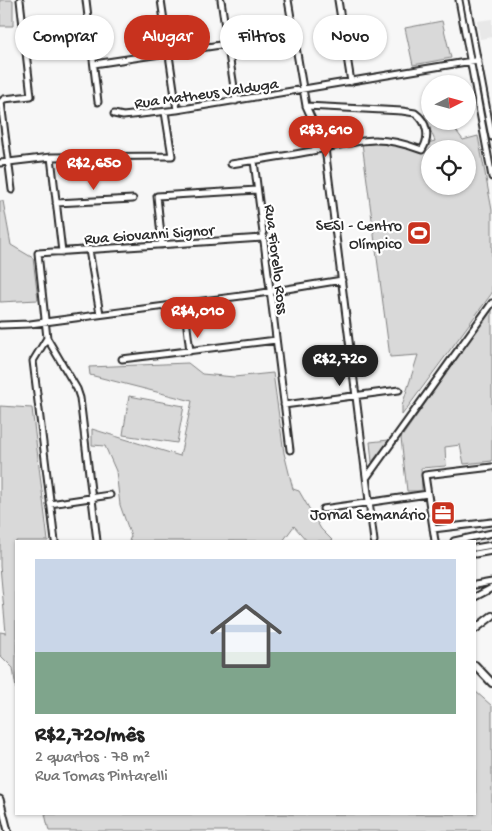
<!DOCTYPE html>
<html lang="pt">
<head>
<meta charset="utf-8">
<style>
	body { margin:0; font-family:"Gochi Hand",sans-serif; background:#f6f6f6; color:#222; height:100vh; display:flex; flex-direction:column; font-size:19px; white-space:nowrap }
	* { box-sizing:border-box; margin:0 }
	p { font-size:16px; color:#767676 }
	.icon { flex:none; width:28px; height:28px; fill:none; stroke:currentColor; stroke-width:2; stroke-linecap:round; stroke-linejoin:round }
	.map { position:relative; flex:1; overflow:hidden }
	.details { position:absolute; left:15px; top:540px; width:461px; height:275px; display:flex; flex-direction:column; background:#fff; border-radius:0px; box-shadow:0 1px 4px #0004 }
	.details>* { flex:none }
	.banner { position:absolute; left:15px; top:15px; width:462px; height:45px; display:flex; gap:10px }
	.needle { width:32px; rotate:84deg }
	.tools { position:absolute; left:421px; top:75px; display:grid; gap:10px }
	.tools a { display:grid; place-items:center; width:55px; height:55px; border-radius:50%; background:#fff; box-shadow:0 1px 4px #0004; font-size:25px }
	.price { position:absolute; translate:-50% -42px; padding:0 11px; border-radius:18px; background:#c8321e; color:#fff; font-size:16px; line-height:32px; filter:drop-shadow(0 1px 2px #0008) }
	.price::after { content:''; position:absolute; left:50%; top:30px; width:15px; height:11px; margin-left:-8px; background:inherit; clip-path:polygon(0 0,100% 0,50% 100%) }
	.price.on { background:#222; color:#fff }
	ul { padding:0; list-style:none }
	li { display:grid; align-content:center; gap:10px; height:265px; padding:0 20px }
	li+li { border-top:1px solid #e0e0e0 }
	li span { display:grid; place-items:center; height:155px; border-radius:0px; color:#555 }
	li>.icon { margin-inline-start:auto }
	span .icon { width:90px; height:90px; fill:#fffc; stroke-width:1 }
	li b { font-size:21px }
	.chip { padding:0 18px; border-radius:22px; background:#fff; box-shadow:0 1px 4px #0004; font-size:18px; line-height:45px }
	.chip.on { background:#c8321e; color:#fff }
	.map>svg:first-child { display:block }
	.built { fill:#e8e8e8 }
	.green { fill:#d9d9d9; stroke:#828282; fill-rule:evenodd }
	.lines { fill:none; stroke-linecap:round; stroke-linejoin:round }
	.minor-casing { stroke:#2b2b2b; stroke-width:9 }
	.major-casing { stroke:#2b2b2b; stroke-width:10 }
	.minor { stroke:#fff; stroke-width:5 }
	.major { stroke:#fff; stroke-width:6 }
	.labels { text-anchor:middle; stroke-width:4.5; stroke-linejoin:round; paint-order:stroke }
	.street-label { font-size:16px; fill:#2b2b2b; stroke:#fff }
	.poi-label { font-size:16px; fill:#2b2b2b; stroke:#fff; text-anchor:end }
</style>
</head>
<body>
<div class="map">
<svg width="492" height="831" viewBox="0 0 492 831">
	<rect width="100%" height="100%" fill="#f7f7f7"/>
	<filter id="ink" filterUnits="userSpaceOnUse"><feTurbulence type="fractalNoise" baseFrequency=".02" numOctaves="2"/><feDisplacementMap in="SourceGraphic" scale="10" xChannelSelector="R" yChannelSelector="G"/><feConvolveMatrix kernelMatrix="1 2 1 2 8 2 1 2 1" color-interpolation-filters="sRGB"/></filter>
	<g filter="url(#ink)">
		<!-- built -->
		<path class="built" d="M 492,19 L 492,37 L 480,39 L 477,21 Z"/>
		<!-- green -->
		<path class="green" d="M 0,0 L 13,0 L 13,26 L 0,26 Z
			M 442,21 L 451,58 L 413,65 L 405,28 Z
			M 430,110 L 430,121 L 449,121 L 463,140 L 478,136 L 492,210 L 492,293 L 402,415 L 402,406 L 418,355 L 390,357 L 362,143 L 421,145 L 435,141 L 424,115 ZM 430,149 L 468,149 L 468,186 L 430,186 Z
			M 0,201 L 3,201 L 11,245 L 33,258 L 38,300 L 0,302 Z
			M 492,308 L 492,461 L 464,464 L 460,445 L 445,447 L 446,466 L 421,468 L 422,491 L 407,491 L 401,438 Z
			M 188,363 L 202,374 L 234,377 L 273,373 L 284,453 L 293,489 L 299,491 L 321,529 L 333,541 L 307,541 L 294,526 L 283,541 L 129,541 L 131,536 L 120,505 L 116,471 L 105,446 L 92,445 L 92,429 L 180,456 L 192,401 L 90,375 L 89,367 Z
			M 129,396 L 184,406 L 177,443 L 123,435 Z
			M 0,406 L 32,408 L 48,541 L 16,541 L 16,689 L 13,668 L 0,655 L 0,632 L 6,633 L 0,566 Z
			M 389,440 L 372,462 L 370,442 Z
			M 475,691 L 492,706 L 492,831 L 49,831 L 45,814 L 475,814 Z"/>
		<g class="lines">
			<defs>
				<path id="minor" d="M 86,0 L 98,102
					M 161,0 L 177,110
					M 221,0 L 236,101
					M 288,0 L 306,106 L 325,148 L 374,541
					M 338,0 L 351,82
					M 459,0 L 492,177
					M 466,0 L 492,137
					M 23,30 L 88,21
					M 94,64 L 227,44
					M 114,114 L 123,116 L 177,110 L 478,60
					M 51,157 L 62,252
					M 254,161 L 290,450
					M 0,163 L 51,157 L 172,156 L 165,112
					M 231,164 C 258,160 285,156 312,151 C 358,142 374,132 422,150 C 430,138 428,122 415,113 L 402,111 L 306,106
					M 12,190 L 1,102 L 4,99 L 31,96 L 20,0
					M 56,203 L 133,199
					M 162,245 L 157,196 L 257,190
					M 89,250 L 100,314
					M 184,303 L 190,351
					M 0,325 L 30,324 L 256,294 L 342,280
					M 47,338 L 33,361 L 55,541
					M 122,359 L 276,340
					M 284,405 L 399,390
					M 367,477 L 492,303
					M 50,504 L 110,495
					M 323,509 L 428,494
					M 433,529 L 492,522
					M 97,541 L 80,398 L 77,389 L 47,338 L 38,253 L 263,238
					M 435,541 L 425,475 L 492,467
					M 454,541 L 492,533
					M 475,548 L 492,545
					M 475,554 L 492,551
					M 475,585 L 492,582
					M 475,597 L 492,588
					M 0,799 L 8,831"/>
				<path id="major" d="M 475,629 L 492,616
					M 475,665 L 492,683"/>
			</defs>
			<!-- minor casing -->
			<use href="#minor" class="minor-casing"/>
			<!-- major casing -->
			<use href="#major" class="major-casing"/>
			<!-- minor -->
			<use href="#minor" class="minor"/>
			<!-- major -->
			<use href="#major" class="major"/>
		</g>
	</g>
	<!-- icons -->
	<defs>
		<symbol id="stadium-square" viewBox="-11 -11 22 22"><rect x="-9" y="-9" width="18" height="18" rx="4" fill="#c8321e" stroke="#fff"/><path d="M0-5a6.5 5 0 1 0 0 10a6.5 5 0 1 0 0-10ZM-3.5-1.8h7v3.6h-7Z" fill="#fff"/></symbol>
		<symbol id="office-square" viewBox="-11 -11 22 22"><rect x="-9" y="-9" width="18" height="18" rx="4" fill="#c8321e" stroke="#fff"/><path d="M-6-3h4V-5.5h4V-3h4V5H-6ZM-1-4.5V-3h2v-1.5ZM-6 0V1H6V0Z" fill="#fff"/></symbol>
	</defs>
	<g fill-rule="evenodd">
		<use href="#stadium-square" x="405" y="219" width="28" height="28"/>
		<use href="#office-square" x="429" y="499" width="28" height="28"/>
	</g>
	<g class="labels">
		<!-- street labels -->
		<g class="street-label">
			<text transform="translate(206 92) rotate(-8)" y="6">Rua Matheus Valduga</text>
			<text transform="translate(149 233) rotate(-4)" y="6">Rua Giovanni Signor</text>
			<text transform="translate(278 259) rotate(83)" y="6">Rua Fiorello Ross</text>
		</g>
		<!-- poi labels -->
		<g class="poi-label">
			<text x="402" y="230">SESI - Centro<tspan x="402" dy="18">Olímpico</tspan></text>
			<text x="426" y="519">Jornal Semanário</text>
		</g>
	</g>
</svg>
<div class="tools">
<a><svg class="needle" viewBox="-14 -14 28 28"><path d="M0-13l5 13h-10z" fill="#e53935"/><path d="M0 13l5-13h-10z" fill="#767676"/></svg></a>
<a><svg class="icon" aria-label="locate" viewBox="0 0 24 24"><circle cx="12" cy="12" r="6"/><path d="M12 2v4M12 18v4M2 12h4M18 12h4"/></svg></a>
</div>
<b class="price" style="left:326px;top:158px">R$3,610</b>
<b class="price" style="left:94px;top:191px">R$2,650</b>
<b class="price" style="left:198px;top:339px">R$4,010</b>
<b class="price on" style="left:340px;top:387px">R$2,720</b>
<div class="banner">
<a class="chip">Comprar</a>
<a class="chip on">Alugar</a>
<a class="chip">Filtros</a>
<a class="chip">Novo</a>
</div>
<section class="details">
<ul>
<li><span style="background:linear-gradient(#c9d6e8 60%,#7fa58c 0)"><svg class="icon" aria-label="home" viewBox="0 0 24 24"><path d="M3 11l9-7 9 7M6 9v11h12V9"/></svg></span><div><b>R$2,720/mês</b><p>2 quartos · 78 m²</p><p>Rua Tomas Pintarelli</p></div></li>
</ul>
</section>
</div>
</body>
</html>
